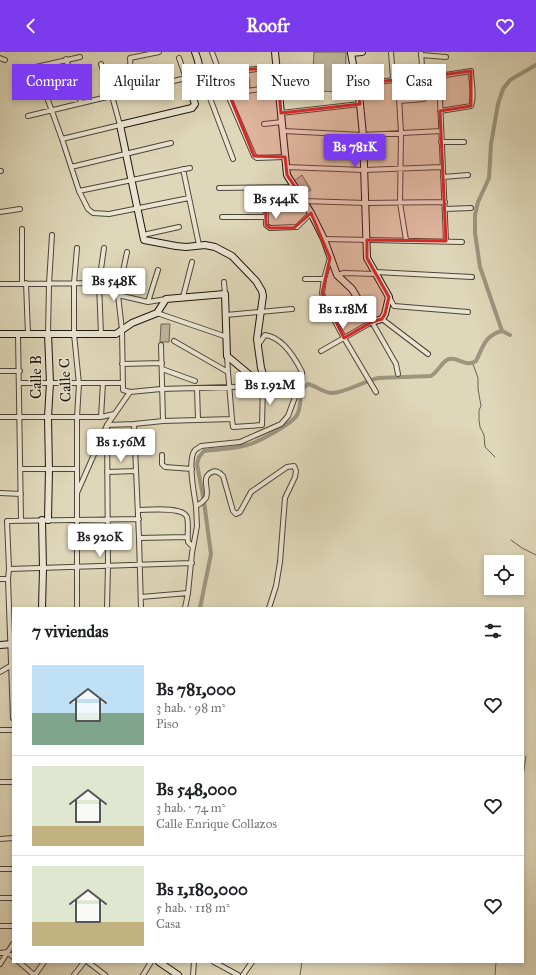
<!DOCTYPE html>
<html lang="es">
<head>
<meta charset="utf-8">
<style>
	body { margin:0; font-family:"IM FELL Great Primer",serif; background:#f6f6f6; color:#202124; height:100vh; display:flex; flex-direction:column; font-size:15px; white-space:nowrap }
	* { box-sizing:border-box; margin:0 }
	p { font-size:13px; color:#757577 }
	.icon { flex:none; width:22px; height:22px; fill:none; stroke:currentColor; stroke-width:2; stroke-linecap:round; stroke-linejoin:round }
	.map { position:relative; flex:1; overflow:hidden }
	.drawer { position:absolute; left:12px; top:555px; width:512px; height:356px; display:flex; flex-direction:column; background:#fff; border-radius:0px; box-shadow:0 2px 6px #0003 }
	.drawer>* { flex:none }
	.guide { position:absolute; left:12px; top:12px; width:512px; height:36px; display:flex; gap:8px }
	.controls { position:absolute; left:484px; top:503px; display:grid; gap:8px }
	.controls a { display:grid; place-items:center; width:40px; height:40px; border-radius:0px; background:#fff; box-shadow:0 2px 6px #0003; font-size:20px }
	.price { position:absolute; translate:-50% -34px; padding:0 9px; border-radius:4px; background:#fff; color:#222; font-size:13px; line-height:26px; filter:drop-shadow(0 1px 2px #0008) }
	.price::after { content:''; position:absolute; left:50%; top:24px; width:12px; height:9px; margin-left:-6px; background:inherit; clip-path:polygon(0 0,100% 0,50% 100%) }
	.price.current { background:#7c3aed; color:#fff }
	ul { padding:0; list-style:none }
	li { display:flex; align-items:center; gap:12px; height:100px; padding:0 20px }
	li+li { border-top:1px solid #e0e0e0 }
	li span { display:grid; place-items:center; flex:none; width:112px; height:80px; border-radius:0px; color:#555 }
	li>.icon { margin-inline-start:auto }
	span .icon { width:48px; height:48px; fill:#fffc; stroke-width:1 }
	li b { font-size:17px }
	h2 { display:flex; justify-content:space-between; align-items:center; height:48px; padding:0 20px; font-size:17px }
	.pill { padding:0 14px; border-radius:0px; background:#fff; box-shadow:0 2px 6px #0003; font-size:14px; line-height:36px }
	.pill.current { background:#7c3aed; color:#fff }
	header { display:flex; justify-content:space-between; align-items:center; height:52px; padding:0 20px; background:#7c3aed; color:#fff; font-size:18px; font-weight:700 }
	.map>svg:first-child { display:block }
	.green { fill:#beb69c; stroke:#6e6654 }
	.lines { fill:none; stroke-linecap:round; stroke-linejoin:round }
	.stream { stroke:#6a6251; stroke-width:1 }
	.canal { stroke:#9d957f; stroke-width:4 }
	.street-casing { stroke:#4e4638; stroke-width:6 }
	.secondary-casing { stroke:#1e160d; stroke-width:8 }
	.street { stroke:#eae5d2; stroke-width:4 }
	.secondary { stroke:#eae5d2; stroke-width:6 }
	.marked { fill:#d62828; fill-opacity:0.2; stroke:#d62828; stroke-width:3; stroke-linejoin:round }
	.labels { text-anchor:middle; stroke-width:3; stroke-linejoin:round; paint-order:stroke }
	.street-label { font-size:15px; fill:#1e160d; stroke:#eae5d2 }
</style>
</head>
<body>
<header><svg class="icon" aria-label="back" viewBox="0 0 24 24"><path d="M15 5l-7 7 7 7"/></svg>Roofr<svg class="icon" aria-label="heart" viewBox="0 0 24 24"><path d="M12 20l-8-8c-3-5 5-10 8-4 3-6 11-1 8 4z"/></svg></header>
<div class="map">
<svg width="536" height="923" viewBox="0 0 536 923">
	<rect width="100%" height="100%" fill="#dfd7b9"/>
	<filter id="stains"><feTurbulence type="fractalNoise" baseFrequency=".005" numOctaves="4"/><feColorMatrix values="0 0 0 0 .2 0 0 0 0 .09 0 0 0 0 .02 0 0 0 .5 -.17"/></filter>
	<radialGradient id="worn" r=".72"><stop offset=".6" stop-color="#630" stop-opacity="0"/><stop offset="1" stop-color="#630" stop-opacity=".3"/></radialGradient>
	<!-- green -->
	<path class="green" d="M 314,0 L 346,0 L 345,40 L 312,39 Z
		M 129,24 L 131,35 L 113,39 L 112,28 Z
		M 249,25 L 250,36 L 232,38 L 231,27 Z
		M 302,123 L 311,138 L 302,144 L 294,129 Z
		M 161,272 L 170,272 L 169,290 L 160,290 Z"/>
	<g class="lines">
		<!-- stream -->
		<path class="stream" d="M 473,312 L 478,326 L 478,337 L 481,354 L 479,358 L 479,368 L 480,375 L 484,383 L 485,395 L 495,405
			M 511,488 L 522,496 L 536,503
			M 523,724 L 526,704
			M 300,923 L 302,910
			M 495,923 L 496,910"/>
		<!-- canal -->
		<path class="canal" d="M 502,279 L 510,283
			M 200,556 L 211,502 L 204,450 L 197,412 L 199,405 L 204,399 C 218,397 234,397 247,393 C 257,391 293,371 297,363 C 303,353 297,339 308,332 C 316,334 324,341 332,341 C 345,341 364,329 378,326 L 431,324 C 438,320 442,309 449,307 C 459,305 466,316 476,309 C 483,295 485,283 502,279 L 480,215 L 475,181 L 475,163 L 478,150 L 489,126 L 491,92 L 498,52 L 503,37 L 510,28 L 536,13"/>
		<defs>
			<path id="street" d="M 212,0 L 227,41 L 254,104 L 257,106 L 285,105
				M 391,0 L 393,27
				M 421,0 L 424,45
				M 421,3 L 446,5
				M 80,5 L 36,15 L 62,87 L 79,139 L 88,157 L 93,161 L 109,162 L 189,146
				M 0,6 L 5,8
				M 66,7 L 81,51
				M 439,24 L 471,19 C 471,30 475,43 471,54 L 440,59
				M 398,27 L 401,81 L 400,151 L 406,188
				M 356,32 L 434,24
				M 132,40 L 130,6 L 159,0
				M 227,41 L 279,35
				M 399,49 L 424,47 L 429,29 L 432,25 L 436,23 L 439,24 L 446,189
				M 281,61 L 360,52
				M 28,64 L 186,26 L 179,6
				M 264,72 L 282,70
				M 283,79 L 363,83 L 441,79
				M 62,87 L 120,73 L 112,44 L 101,12
				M 441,90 L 464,90
				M 233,107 L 205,33 L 204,26 L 208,22 L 277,15
				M 71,115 L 171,91
				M 286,115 L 364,118 L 442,115
				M 183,117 L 199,193
				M 0,119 L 1,119
				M 443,125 L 468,123
				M 219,136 L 295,135
				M 265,136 L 266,173 L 270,176 L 297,175 L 311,161
				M 79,139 L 190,116
				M 303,149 L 366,151 L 445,150
				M 445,157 L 471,156
				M 0,160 L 20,157
				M 222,165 L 266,165
				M 143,183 L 179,175
				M 324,187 L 462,190
				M 77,196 L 74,231 L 74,282 L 79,332 L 77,365 L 77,556
				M 127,200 L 118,243 L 148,250 L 166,247
				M 330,206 L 324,227 L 322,241 L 324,249 L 344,286 L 376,340
				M 375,220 L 472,225
				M 337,223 L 344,221 L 376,222
				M 305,227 L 324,227
				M 224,230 L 225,242
				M 22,231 L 22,177
				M 26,231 L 28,282
				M 0,232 L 99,231 L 121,226
				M 118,243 L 122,278 L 123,338 L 130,340
				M 183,245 L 192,210
				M 389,245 L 394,254 L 468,260
				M 148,250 L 158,218
				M 314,257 L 328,256
				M 157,261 L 227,285
				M 226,263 L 292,257
				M 382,267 L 428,302
				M 48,282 L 49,232 L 52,183
				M 18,283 L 21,468
				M 101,283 L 99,231 L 104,196
				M 174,289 L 228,320
				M 161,293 L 163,369
				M 321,299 L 372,270 L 396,312 L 398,322
				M 227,304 L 228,320 L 232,367
				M 122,312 L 162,311
				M 162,317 L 195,329
				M 0,319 L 20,319
				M 20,331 L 123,331
				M 197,336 L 198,368
				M 0,365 L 101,365 L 114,362
				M 101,365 L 103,331
				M 162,403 L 162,412 L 165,415 L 192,417
				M 21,417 L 77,417
				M 107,420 L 136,419
				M 0,441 L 21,442
				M 77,441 L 107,373 L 130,340 L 161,337 L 263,334 L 262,373 L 233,375 L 232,367 L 163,369 L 134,372 L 139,486 L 141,556
				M 196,454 C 194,441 187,407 195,398 C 196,397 200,395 201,394 L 240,390 L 281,372 L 288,364 L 302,326 L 302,320 C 295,306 282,285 265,283 L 258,293
				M 138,458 C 148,458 183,454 187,465 C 189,472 187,483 188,490 L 193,495
				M 139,486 L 187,485
				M 9,517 L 192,511
				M 0,527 L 8,527
				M 141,545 L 188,541
				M 107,556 L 108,514 L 107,373 L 134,372
				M 185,556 L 188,541 L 192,501 L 197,474 L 196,454 C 200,452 203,450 206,446 C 210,438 200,425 212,420 C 216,418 220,421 223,424 L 233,459 L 236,462 L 240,460 L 251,440 L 287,415 L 294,414 L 296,419 L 295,425 L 285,446 L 280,510 L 276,534 L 269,556
				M 0,620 L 12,613
				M 13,666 L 8,527 L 9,517 L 7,469 L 139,467
				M 0,678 L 13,678
				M 0,730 L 13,730
				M 0,787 L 13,786
				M 0,817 L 13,817
				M 0,846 L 13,846
				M 0,874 L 13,874
				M 0,901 L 7,900 L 13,905
				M 19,910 L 34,923
				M 88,910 L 105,923
				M 214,910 L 238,923
				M 0,912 L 13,892
				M 35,923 L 44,910
				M 74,923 L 84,910
				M 143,923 L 151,910
				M 193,923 L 194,910
				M 243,923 L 252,910"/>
			<path id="secondary" d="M 275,0 L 287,123 L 311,161 L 324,187 L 337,223 L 352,237 L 372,270 L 382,267 L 385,262 L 389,245 L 367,206 L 363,83 L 360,52 L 351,1 L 362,0
				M 0,282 L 116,282 L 132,271 L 157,261 L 166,247 L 225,242 L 227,304 L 263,334 L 265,328 L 261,316 L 257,287 L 263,244 L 262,239 L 256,229 L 232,204 L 215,195 L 205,193 L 186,195 L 176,194 L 144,188 L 120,73 L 192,56 L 195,52 L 186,26 C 201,17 201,16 195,0
				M 48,282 L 50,331 L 48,365 L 49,417 L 48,468
				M 42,468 L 43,517 L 42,556
				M 0,593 L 13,592
				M 159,910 L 178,923"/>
		</defs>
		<!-- street casing -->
		<use href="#street" class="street-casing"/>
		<!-- secondary casing -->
		<use href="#secondary" class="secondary-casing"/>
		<!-- street -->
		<use href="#street" class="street"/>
		<!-- secondary -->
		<use href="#secondary" class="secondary"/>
	</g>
	<!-- marked area -->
	<path class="marked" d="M 277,15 L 281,61 L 360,52 L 356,32 L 423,25 L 423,30 L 434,24 L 471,19 L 471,54 L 440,59 L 446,189 L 367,188 L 367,206 L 389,245 L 385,262 L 382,267 L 372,270 L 344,286 L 322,241 L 330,206 L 311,161 L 294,176 L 270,176 L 266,173 L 265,136 L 295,135 L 287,123 L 285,105 L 254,104 L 220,20 Z"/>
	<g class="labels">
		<!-- street labels -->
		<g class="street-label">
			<text transform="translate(36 325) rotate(-90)" y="5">Calle B</text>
			<text transform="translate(65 328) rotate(-92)" y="5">Calle C</text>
		</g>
	</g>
	<rect width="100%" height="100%" filter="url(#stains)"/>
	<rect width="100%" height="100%" fill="url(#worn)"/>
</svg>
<div class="controls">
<a><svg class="icon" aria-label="locate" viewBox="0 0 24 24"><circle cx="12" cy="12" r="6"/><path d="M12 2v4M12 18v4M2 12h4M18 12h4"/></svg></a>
</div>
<b class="price current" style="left:355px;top:116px">Bs 781K</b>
<b class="price" style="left:276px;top:168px">Bs 544K</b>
<b class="price" style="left:114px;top:250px">Bs 548K</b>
<b class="price" style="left:343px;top:278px">Bs 1.18M</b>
<b class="price" style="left:270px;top:354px">Bs 1.92M</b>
<b class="price" style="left:121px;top:411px">Bs 1.56M</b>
<b class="price" style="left:100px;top:506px">Bs 920K</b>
<div class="guide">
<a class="pill current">Comprar</a>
<a class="pill">Alquilar</a>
<a class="pill">Filtros</a>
<a class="pill">Nuevo</a>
<a class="pill">Piso</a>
<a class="pill">Casa</a>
</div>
<section class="drawer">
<h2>7 viviendas<svg class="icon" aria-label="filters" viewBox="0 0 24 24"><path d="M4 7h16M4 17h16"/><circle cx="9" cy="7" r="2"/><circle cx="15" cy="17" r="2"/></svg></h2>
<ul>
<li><span style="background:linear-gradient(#bfe0f5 60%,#7fa58c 0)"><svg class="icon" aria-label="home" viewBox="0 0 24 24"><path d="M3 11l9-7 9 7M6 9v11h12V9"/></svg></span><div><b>Bs 781,000</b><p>3 hab. · 98 m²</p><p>Piso</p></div><svg class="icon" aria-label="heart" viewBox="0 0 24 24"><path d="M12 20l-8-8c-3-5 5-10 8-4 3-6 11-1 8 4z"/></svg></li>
<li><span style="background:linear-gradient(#dfe7d0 75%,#c2b280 0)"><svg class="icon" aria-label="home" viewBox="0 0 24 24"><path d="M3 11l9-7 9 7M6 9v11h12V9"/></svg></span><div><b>Bs 548,000</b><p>3 hab. · 74 m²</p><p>Calle Enrique Collazos</p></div><svg class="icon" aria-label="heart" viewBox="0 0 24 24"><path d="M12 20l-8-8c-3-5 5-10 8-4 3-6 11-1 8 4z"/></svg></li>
<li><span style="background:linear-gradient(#dfe7d0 70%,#c2b280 0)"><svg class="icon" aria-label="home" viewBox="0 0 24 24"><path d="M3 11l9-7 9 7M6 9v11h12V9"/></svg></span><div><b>Bs 1,180,000</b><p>5 hab. · 118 m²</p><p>Casa</p></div><svg class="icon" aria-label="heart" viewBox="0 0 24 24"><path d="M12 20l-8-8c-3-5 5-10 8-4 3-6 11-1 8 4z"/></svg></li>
</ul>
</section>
</div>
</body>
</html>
